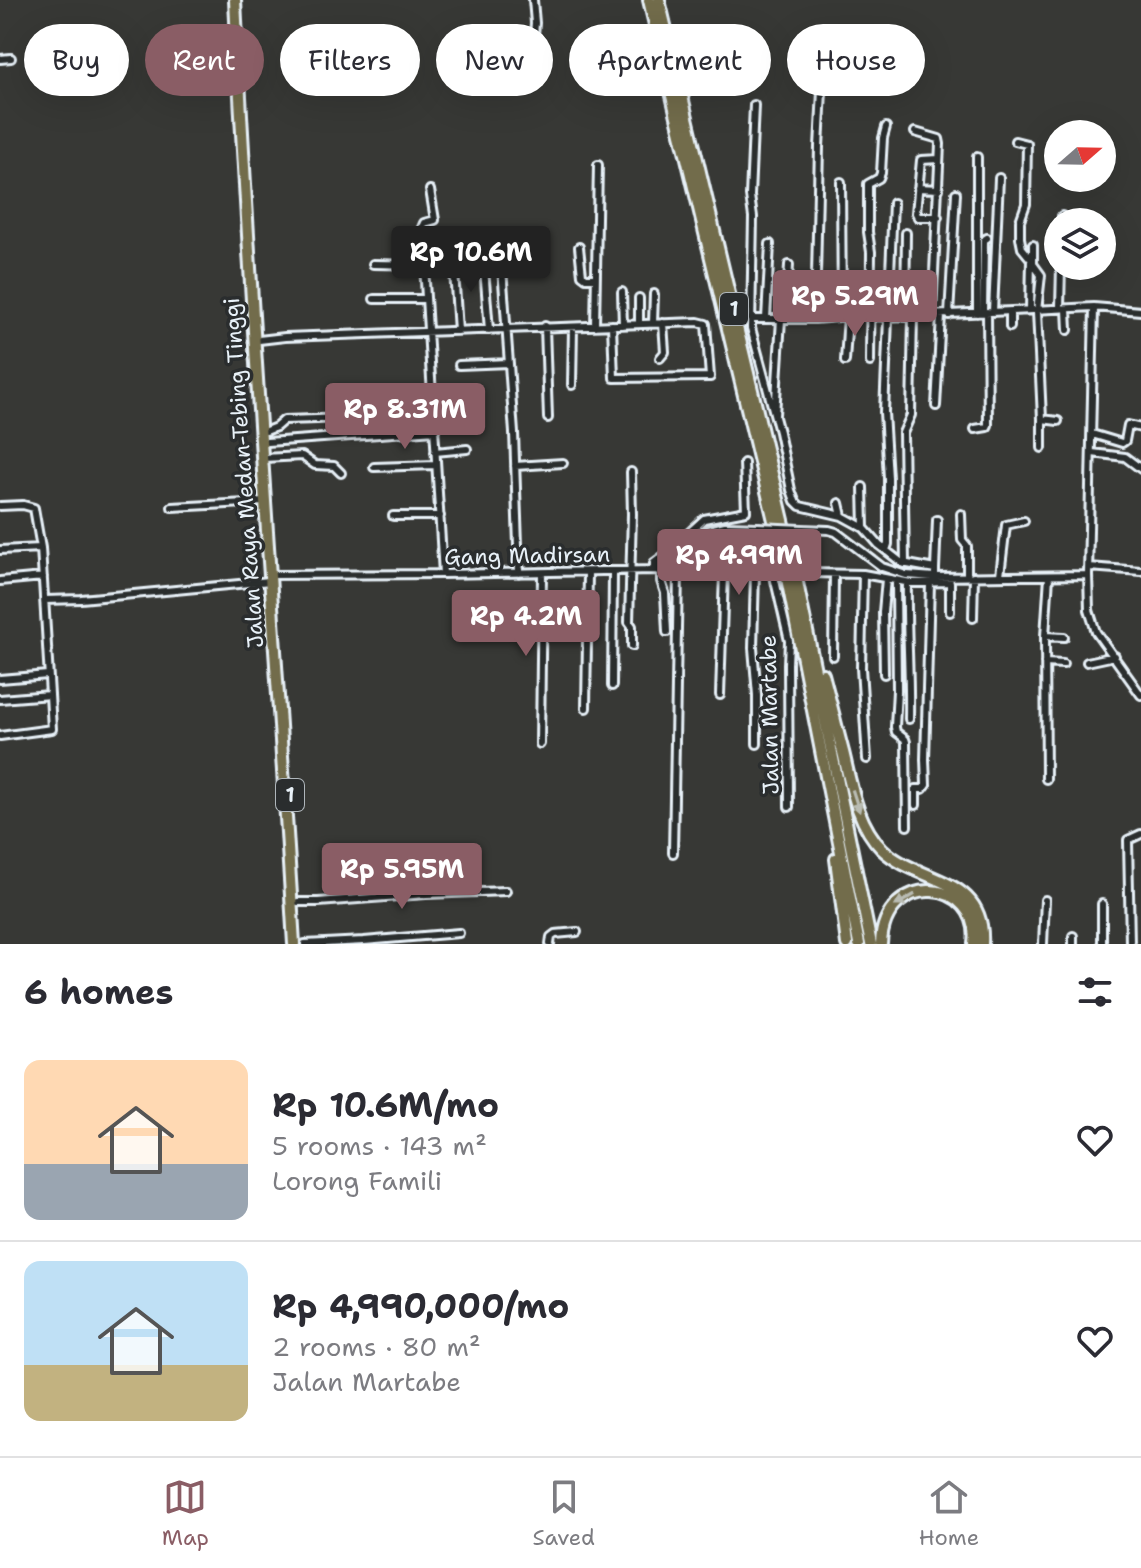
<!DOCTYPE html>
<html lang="en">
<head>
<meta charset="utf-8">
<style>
	body { margin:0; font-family:"Shantell Sans",sans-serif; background:#f2f2f3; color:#2b2b33; height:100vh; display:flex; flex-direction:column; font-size:30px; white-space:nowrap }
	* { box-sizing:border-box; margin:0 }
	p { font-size:26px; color:#7c7c81 }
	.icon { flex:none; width:44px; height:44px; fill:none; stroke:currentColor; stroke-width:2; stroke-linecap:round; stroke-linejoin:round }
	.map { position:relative; height:944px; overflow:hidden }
	.drawer { display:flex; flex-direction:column; background:#fff; flex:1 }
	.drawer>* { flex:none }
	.guide { position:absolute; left:24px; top:24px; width:1094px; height:72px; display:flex; gap:16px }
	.needle { width:52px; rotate:70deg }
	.controls { position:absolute; left:1044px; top:120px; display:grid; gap:16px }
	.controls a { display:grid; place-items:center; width:72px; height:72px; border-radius:50%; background:#fff; box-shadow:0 8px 32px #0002; font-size:40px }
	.price { position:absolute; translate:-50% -68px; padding:0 18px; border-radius:8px; background:#8a5d65; color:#fff; font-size:26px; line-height:52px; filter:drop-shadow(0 2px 4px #0008) }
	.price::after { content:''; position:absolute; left:50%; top:48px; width:24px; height:18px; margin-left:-12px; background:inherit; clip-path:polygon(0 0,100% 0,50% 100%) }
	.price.active { background:#222; color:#fff }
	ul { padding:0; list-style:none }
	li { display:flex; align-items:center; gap:24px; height:200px; padding:0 24px }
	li+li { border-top:2px solid #e1e1e2 }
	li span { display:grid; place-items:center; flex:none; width:224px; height:160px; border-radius:16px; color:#555 }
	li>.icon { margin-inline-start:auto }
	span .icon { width:96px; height:96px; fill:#fffc; stroke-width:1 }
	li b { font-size:34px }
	h2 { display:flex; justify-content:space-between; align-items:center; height:96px; padding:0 24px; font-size:34px }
	.pill { padding:0 28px; border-radius:36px; background:#fff; box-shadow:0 8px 32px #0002; font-size:28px; line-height:72px }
	.pill.active { background:#8a5d65; color:#fff }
	.dock { display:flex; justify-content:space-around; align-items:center; height:112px; border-top:2px solid #e1e1e2; background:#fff; font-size:22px; color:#7c7c81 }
	.dock a { display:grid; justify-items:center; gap:4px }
	.dock .active { color:#8a5d65 }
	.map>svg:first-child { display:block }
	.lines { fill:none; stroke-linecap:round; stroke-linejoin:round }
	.street-casing { stroke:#e8f1f8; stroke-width:12 }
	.highway-casing { stroke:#e8f1f8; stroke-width:16 }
	.street { stroke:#2a2d2e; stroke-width:6 }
	.highway { stroke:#726c4b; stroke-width:10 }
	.street-bridge-casing { stroke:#e8f1f8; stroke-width:12; stroke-linecap:butt }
	.street-bridge { stroke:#2a2d2e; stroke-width:6 }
	.oneway { fill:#b9bcb3 }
	.labels { text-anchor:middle; stroke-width:7; stroke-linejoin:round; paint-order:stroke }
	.shield { fill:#2a2d2e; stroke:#afb6bb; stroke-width:2 }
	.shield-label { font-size:20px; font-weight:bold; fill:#e8f1f8 }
	.street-label { font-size:22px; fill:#e8f1f8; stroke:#2a2d2e }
</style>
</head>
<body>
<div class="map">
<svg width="1141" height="944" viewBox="0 0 1141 944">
	<rect width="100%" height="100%" fill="#373835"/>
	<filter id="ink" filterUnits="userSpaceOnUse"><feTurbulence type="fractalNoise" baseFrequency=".0125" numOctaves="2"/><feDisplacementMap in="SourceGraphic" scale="16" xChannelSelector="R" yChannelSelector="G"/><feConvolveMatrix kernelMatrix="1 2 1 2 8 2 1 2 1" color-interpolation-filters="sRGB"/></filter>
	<g filter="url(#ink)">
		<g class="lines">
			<defs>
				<path id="street" d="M 533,0 L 535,23 L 534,35
					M 0,59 L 11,58
					M 165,79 L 239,76
					M 754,105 L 750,196 L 753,217 L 751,328 L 779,432 L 791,490 L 795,501 L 800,506 L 842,516 L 864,528 L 879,545 L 902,563 L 935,569 L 935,577
					M 915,132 L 939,139 L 940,144 L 932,315
					M 1015,141 L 1027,144 L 1026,204 L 1020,221 L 1020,238 L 1022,248 L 1031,259 L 1030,310
					M 841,182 L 842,316
					M 918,188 L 939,189
					M 430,190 L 435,220 L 424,223 L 421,230 L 424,265 L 443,574
					M 1062,216 L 1062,222
					M 938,217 L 918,217 L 916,213 L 921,160 L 939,159
					M 1033,245 L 1033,264 L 1041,275 L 1037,311 L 1042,419 L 1058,421
					M 579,247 L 582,275 L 586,278 L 595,278
					M 501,254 L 514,433 L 519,573
					M 453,255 L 458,331
					M 483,256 L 489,330
					M 373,264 L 424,265
					M 622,292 L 623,325
					M 639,298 L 639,324
					M 374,299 L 426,299
					M 1094,307 L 1088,575 L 1089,610 L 1096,632 L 1141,695
					M 1060,308 L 1061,266
					M 1067,309 L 1068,330
					M 983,312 L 984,240 L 987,238
					M 993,312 L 999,178
					M 1010,312 L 1010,327
					M 977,313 L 977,157
					M 949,315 L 956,193
					M 905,317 L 906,233
					M 750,319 L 815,319 L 864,315 L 887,317 L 1094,307 L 1141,311
					M 766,319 L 770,244
					M 786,319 L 789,265
					M 815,319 L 819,147 L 823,72
					M 653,323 L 654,294
					M 545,326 L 548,418
					M 595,326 L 598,165
					M 259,340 L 285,337 L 698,322 L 706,324 L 710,377 L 614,378 L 612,325
					M 660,358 L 665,352 L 663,323
					M 845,361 L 848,316
					M 870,362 L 871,252 L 868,232 L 868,184 L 879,178 L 881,173 L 883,138 L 886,127
					M 459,365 L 509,363
					M 572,385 L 573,327
					M 936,406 L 941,315
					M 775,415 L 781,319
					M 1042,419 L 1042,448
					M 975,429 L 987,427 L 988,425 L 987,312
					M 266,431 L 276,427 L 284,420 L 350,418 L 357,419 L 362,423 L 364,435
					M 1092,434 L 1122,443 L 1125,441 L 1128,425 L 1141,428
					M 267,442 L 435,430
					M 435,452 L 467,449
					M 1092,453 L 1125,457 L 1141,469
					M 263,458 L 302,456 L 315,465 L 334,466 L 341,473
					M 744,463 L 746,511 L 704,519 L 666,554 L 654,563 L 654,570 C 692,576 732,574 771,571 L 773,572 L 789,641 L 788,664 L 789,807
					M 515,466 L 563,463
					M 374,467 L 436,465
					M 631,472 L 632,514 L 629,622 L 632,626 L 632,646
					M 863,487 L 864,528
					M 839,503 L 842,516
					M 0,506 L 23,505 L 34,508 L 41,548 L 50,695 L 0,699
					M 172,507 L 265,502
					M 961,514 L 962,540 L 967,546 L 967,576
					M 393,516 L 440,516
					M 802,529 L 829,530 L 836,532 L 882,567 L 906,575 L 935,577 L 1088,575
					M 0,550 L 41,548
					M 886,550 L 888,544 L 888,478 L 884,412 L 893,203
					M 905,564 L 903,433 L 911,415 L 913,316
					M 1089,567 L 1141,571
					M 935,569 L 937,520
					M 661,571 L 661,581 L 665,593 L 667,632
					M 755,572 L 753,648 L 757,695 L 757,744
					M 807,573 L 863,574 L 911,583 L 950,582 L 950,612
					M 863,574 L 861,668 L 867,759
					M 269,575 L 443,574 L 654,570 L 710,530 L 725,526 L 758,527
					M 1000,575 L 1006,525 L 1024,521
					M 0,581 L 43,577
					M 896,581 L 897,690 L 895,727 L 896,732 L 905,739 L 906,742 L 907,826
					M 907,583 C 906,629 910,673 909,719
					M 45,600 L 81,599 L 270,581
					M 973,618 L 974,576
					M 1045,636 L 1064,637
					M 833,656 L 834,574
					M 1087,662 L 1115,656
					M 1045,663 L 1063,664
					M 884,674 L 883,612 L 886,579
					M 0,679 L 48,675
					M 612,686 L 613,572
					M 720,695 L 724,573
					M 586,708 L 588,572
					M 0,736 L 52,729 L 50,695
					M 540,744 L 542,573
					M 1046,779 L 1045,636 L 1049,576
					M 916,805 L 916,789 L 923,789 L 926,785 L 925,759 L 930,583
					M 673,853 L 678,573
					M 298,902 L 318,902 L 426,894 L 506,891
					M 1102,904 L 1102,944
					M 305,944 L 364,941 L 459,933
					M 550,944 L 551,937 L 555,934 L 577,932
					M 1043,944 L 1045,900
					M 1073,944 L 1073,936
					M 1130,944 L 1128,840 L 1141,834"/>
				<path id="highway" d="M 235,0 C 250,315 275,629 294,944
					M 649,0 L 783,558 L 859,944
					M 659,0 L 792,558 L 871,944
					M 823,674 C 830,700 836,726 843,752 C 851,785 857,824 882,849 C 918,884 986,875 982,944
					M 836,859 L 847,944
					M 881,944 C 884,868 983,879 974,944"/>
			</defs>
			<!-- street casing -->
			<use href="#street" class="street-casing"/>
			<!-- highway casing -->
			<use href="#highway" class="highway-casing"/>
			<!-- street -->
			<use href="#street" class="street"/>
			<!-- highway -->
			<use href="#highway" class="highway"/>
			<defs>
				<path id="street-bridge" d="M 758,527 L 802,529"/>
			</defs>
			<!-- street-bridge casing -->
			<use href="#street-bridge" class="street-bridge-casing"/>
			<!-- street-bridge -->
			<use href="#street-bridge" class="street-bridge"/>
		</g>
		<!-- one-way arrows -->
		<defs><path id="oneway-solid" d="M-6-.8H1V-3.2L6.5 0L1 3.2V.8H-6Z" transform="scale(2)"/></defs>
		<g class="oneway">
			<use href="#oneway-solid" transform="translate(856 801) rotate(72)"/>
			<use href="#oneway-solid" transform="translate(905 900) rotate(150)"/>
		</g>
	</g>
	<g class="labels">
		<!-- shield labels -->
		<g class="shield">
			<rect x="720" y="293" width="28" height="32" rx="6"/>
			<rect x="276" y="779" width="28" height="32" rx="6"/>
		</g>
		<g class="shield-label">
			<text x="734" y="316">1</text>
			<text x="290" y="802">1</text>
		</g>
		<!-- street labels -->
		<g class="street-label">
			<text transform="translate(243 473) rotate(-94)" y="8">Jalan Raya Medan-Tebing Tinggi</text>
			<text transform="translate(527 555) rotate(-1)" y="8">Gang Madirsan</text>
			<text transform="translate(769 715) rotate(-91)" y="8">Jalan Martabe</text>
		</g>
	</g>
</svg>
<div class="controls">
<a><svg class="needle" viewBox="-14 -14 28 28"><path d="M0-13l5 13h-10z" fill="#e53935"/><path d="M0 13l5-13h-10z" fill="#7c7c81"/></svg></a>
<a><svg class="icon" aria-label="layers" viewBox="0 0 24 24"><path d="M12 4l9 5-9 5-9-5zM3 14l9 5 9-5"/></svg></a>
</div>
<b class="price active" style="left:471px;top:294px">Rp 10.6M</b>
<b class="price" style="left:855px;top:338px">Rp 5.29M</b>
<b class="price" style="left:405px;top:451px">Rp 8.31M</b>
<b class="price" style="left:739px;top:597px">Rp 4.99M</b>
<b class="price" style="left:526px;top:658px">Rp 4.2M</b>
<b class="price" style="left:402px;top:911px">Rp 5.95M</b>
<div class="guide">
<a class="pill">Buy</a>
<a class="pill active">Rent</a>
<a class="pill">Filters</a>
<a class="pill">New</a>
<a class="pill">Apartment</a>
<a class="pill">House</a>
</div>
</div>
<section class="drawer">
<h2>6 homes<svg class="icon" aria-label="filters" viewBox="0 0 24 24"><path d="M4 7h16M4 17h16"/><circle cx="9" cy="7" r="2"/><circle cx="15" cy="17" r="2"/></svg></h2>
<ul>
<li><span style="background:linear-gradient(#ffd9b3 65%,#9aa5b1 0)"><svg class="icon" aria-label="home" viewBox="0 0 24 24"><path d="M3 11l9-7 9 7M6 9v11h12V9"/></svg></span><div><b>Rp 10.6M/mo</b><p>5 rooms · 143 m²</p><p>Lorong Famili</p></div><svg class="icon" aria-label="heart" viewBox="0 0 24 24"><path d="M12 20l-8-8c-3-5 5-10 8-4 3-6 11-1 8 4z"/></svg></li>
<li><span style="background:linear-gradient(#bfe0f5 65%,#c2b280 0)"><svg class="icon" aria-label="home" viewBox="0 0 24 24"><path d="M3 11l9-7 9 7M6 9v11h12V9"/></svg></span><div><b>Rp 4,990,000/mo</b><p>2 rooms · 80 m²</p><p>Jalan Martabe</p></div><svg class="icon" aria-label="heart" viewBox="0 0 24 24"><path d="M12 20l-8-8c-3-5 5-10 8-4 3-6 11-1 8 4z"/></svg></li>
</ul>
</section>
<nav class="dock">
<a class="active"><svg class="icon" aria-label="map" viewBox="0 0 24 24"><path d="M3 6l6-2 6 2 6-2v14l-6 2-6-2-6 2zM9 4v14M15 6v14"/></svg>Map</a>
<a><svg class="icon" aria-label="saved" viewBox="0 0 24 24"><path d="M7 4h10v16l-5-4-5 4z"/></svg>Saved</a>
<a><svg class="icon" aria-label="home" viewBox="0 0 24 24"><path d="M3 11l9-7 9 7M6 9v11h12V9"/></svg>Home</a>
</nav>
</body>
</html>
